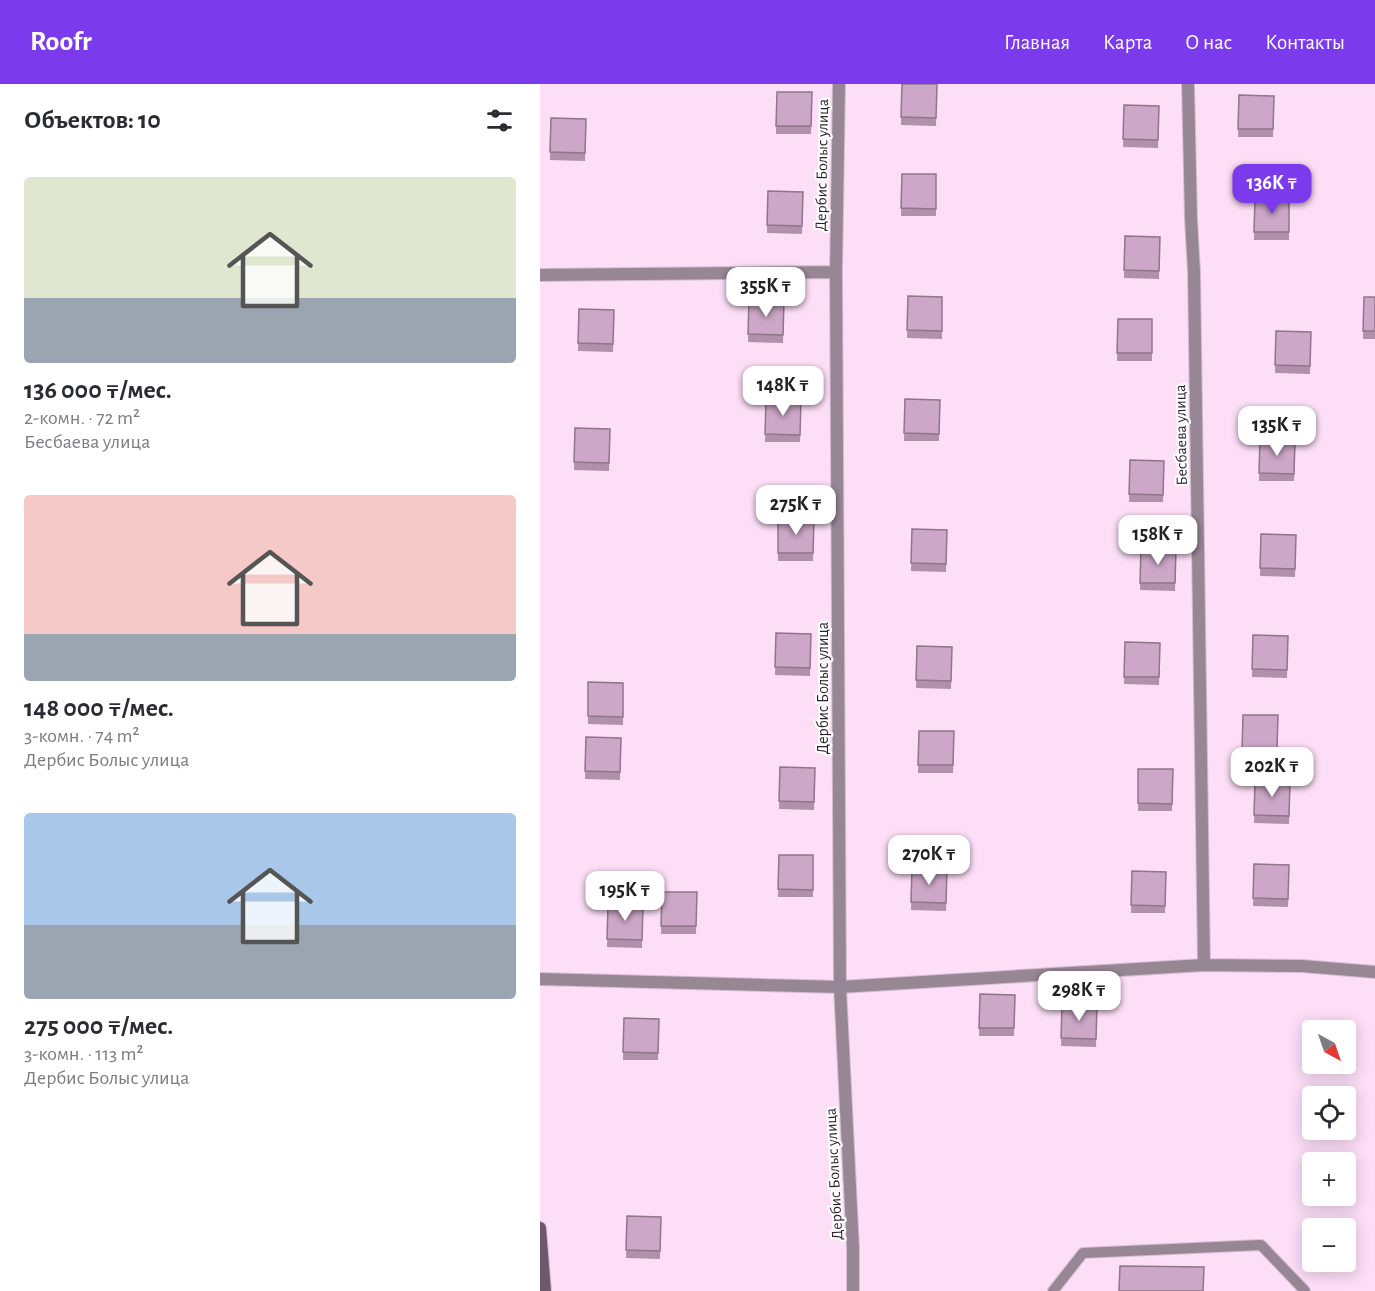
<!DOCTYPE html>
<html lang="ru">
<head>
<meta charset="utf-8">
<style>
	body { margin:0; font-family:"Alegreya Sans",sans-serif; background:#f2f2f3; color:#2b2b33; height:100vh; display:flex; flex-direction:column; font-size:22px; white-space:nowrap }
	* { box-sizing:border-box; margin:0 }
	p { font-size:20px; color:#7c7c81 }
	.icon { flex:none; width:33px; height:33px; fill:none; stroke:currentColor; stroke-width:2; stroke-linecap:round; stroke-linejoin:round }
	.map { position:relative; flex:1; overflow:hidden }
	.panel { display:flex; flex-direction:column; background:#fff; width:540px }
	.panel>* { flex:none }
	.needle { width:39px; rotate:140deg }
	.controls { position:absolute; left:762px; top:936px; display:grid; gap:12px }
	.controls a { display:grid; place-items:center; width:54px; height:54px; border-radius:6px; background:#fff; box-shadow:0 3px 15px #0003; font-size:30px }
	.price { position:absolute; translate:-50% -51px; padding:0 14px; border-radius:12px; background:#fff; color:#222; font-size:20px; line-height:39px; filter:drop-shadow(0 2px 3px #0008) }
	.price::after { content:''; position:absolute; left:50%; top:36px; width:18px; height:14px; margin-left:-9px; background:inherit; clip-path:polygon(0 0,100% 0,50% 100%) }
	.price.on { background:#7c3aed; color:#fff }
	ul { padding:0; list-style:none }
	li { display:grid; align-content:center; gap:12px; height:318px; padding:0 24px }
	li span { display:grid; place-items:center; height:186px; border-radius:6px; color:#555 }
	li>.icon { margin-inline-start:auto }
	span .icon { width:108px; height:108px; fill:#fffc; stroke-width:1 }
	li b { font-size:26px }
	h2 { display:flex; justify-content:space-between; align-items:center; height:72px; padding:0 24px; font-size:26px }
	header { display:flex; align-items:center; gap:36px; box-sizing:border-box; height:84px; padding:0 30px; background:#7c3aed; color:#fff }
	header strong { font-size:28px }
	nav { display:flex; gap:33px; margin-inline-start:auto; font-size:21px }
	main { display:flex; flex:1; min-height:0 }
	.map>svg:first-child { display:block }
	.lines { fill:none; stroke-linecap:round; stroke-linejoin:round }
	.lane-casing { stroke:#d6bcd2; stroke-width:12 }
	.street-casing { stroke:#d6bcd2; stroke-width:14 }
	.secondary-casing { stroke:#d6bcd2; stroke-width:14 }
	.lane { stroke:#978694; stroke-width:10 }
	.street { stroke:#978694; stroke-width:12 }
	.secondary { stroke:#6f586c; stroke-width:12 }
	.wall { fill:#b090ab }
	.building { fill:#cda7c7; stroke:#90758b; stroke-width:1.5 }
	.labels { text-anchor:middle; stroke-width:4.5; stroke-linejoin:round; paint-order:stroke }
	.street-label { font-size:16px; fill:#2a1f29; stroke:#fff }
</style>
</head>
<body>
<header>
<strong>Roofr</strong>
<nav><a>Главная</a><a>Карта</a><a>О нас</a><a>Контакты</a></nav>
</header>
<main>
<section class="panel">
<h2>Объектов: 10<svg class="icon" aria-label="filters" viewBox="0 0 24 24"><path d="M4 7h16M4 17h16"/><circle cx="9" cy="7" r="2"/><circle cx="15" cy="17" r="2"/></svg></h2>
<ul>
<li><span style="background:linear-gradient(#dfe7d0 65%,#9aa5b1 0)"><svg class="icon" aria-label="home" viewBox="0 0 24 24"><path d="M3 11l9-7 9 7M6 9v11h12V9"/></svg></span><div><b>136 000 ₸/мес.</b><p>2-комн. · 72 m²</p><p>Бесбаева улица</p></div></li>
<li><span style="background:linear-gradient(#f6c9c9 75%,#9aa5b1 0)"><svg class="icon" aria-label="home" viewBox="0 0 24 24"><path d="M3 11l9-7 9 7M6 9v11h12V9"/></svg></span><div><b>148 000 ₸/мес.</b><p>3-комн. · 74 m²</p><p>Дербис Болыс улица</p></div></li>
<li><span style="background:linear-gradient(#a9c7e8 60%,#9aa5b1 0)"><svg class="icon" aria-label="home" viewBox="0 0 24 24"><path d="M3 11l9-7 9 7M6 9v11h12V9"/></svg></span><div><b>275 000 ₸/мес.</b><p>3-комн. · 113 m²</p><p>Дербис Болыс улица</p></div></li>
</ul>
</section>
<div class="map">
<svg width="835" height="1207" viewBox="0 0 835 1207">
	<rect width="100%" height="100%" fill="#fcdef7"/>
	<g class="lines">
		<defs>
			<path id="lane" d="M 513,1207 L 543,1169 L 721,1161 L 765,1207"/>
			<path id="street" d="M 299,0 L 296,188 L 300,903 L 313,1164 L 313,1207
				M 648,0 L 651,135 L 654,188 L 664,881
				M 0,191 L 296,188
				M 0,895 L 300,903 L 664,881 L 762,882 L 835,888"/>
			<path id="secondary" d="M 0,1144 L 5,1207"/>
		</defs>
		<!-- lane casing -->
		<use href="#lane" class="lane-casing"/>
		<!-- street casing -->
		<use href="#street" class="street-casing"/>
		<!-- secondary casing -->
		<use href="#secondary" class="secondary-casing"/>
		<!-- lane -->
		<use href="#lane" class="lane"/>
		<!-- street -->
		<use href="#street" class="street"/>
		<!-- secondary -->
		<use href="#secondary" class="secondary"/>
	</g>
	<!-- wall -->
	<path class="wall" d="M 362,0 L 397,0 L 396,42 L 361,41 Z
		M 237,8 L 272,8 L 271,50 L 236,50 Z
		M 699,11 L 734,12 L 733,53 L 698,53 Z
		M 584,21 L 619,22 L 618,64 L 583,63 Z
		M 11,34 L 46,35 L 45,77 L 10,76 Z
		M 362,90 L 396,90 L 396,132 L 361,132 Z
		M 228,107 L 263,108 L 262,150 L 227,149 Z
		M 715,114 L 749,114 L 749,156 L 714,156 Z
		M 585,152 L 620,153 L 619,195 L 584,194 Z
		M 368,212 L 402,213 L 402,255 L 367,254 Z
		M 824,213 L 835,213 L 835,255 L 823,255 Z
		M 209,216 L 244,217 L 243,259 L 208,258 Z
		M 39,225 L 74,226 L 73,268 L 38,267 Z
		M 578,235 L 612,235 L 612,277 L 577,277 Z
		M 736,247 L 771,248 L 770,290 L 735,289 Z
		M 365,315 L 400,316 L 399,357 L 364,357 Z
		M 226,316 L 261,316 L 260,358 L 225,358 Z
		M 35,344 L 70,345 L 69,387 L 34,386 Z
		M 720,355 L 755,356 L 754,397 L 719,397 Z
		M 590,376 L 624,377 L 623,418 L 589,418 Z
		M 238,435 L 274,435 L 273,477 L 238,477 Z
		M 372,445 L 407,446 L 406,488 L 371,487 Z
		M 721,450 L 756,451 L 755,493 L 720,492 Z
		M 601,464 L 636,465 L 635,507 L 600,506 Z
		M 236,549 L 271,550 L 270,592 L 235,591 Z
		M 713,551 L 748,552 L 747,594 L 712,593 Z
		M 585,558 L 620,559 L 619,601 L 584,600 Z
		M 377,562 L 412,563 L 411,605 L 376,604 Z
		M 48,598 L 83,599 L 83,641 L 48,640 Z
		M 703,631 L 738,631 L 737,673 L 702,673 Z
		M 379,647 L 414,647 L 413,689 L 378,689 Z
		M 46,653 L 81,654 L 80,696 L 45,695 Z
		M 240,683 L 275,684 L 274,726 L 239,725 Z
		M 598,685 L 633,685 L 632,727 L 598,727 Z
		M 715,697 L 750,698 L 749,740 L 714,739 Z
		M 239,771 L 273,771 L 273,813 L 238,813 Z
		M 714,780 L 749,781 L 748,823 L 713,822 Z
		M 372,784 L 407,785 L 406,827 L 371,826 Z
		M 592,787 L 626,788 L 625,829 L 591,829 Z
		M 122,808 L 157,808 L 156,850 L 121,850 Z
		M 68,821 L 103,822 L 102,864 L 67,863 Z
		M 440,910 L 475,911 L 474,952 L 439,952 Z
		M 522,920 L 557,921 L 556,963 L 521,962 Z
		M 84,934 L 119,935 L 118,976 L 83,976 Z
		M 87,1132 L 121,1133 L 120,1175 L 86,1174 Z"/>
	<!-- building -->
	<path class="building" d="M 362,0 L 397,0 L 396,34 L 361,33 Z
		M 237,8 L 272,8 L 271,42 L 236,42 Z
		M 699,11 L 734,12 L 733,45 L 698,45 Z
		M 584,21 L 619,22 L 618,56 L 583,55 Z
		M 11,34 L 46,35 L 45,69 L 10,68 Z
		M 362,90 L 396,90 L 396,125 L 361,124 Z
		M 228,107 L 263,108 L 262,142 L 227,141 Z
		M 715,114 L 749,114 L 749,148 L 714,148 Z
		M 585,152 L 620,153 L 619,187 L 584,186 Z
		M 368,212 L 402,213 L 402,247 L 367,246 Z
		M 824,213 L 835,213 L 835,247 L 823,247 Z
		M 209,216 L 244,217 L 243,251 L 208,250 Z
		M 39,225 L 74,226 L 73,260 L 38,259 Z
		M 578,235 L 612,235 L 612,269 L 577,269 Z
		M 736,247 L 771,248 L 770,282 L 735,281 Z
		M 365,315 L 400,316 L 399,350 L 364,349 Z
		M 226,316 L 261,316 L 260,351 L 225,350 Z
		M 35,344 L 70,345 L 69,379 L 34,378 Z
		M 720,355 L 755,356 L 754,390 L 719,389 Z
		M 590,376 L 624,377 L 623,411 L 589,410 Z
		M 238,435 L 274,435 L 273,469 L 238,469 Z
		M 372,445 L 407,446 L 406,480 L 371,479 Z
		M 721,450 L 756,451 L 755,485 L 720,484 Z
		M 601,464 L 636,465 L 635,499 L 600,499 Z
		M 236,549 L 271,550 L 270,584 L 235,583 Z
		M 713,551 L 748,552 L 747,586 L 712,585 Z
		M 585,558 L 620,559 L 619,593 L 584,593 Z
		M 377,562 L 412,563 L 411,597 L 376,596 Z
		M 48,598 L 83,599 L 83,633 L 48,632 Z
		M 703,631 L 738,631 L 737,665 L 702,665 Z
		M 379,647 L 414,647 L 413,681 L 378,681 Z
		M 46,653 L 81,654 L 80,688 L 45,687 Z
		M 240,683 L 275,684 L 274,718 L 239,717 Z
		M 598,685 L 633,685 L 632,720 L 598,719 Z
		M 715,697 L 750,698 L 749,732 L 714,731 Z
		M 239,771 L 273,771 L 273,806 L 238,805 Z
		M 714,780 L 749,781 L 748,815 L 713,814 Z
		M 372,784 L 407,785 L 406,819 L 371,818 Z
		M 592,787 L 626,788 L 625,822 L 591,821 Z
		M 122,808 L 157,808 L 156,842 L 121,842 Z
		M 68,821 L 103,822 L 102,856 L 67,855 Z
		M 440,910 L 475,911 L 474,944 L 439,944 Z
		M 522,920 L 557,921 L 556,955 L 521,954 Z
		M 84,934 L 119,935 L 118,969 L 83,968 Z
		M 87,1132 L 121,1133 L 120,1167 L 86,1166 Z
		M 580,1182 L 664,1183 L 663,1207 L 579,1207 Z"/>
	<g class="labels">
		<!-- street labels -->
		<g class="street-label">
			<text transform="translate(281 81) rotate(-89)" y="6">Дербис Болыс улица</text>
			<text transform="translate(640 351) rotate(-91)" y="6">Бесбаева улица</text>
			<text transform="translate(282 604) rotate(-90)" y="6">Дербис Болыс улица</text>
			<text transform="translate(293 1090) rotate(-93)" y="6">Дербис Болыс улица</text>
		</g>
	</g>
</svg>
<div class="controls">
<a><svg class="needle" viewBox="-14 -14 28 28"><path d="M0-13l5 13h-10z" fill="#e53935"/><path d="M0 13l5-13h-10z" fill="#7c7c81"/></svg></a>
<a><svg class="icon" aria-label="locate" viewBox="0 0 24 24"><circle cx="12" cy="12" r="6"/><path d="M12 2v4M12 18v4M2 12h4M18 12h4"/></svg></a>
<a>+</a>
<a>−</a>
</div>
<b class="price on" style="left:732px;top:131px">136K ₸</b>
<b class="price" style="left:226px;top:234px">355K ₸</b>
<b class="price" style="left:243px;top:333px">148K ₸</b>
<b class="price" style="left:737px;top:373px">135K ₸</b>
<b class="price" style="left:256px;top:452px">275K ₸</b>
<b class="price" style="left:618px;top:482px">158K ₸</b>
<b class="price" style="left:732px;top:714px">202K ₸</b>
<b class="price" style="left:389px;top:802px">270K ₸</b>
<b class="price" style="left:85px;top:838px">195K ₸</b>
<b class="price" style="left:539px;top:938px">298K ₸</b>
</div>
</main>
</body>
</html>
